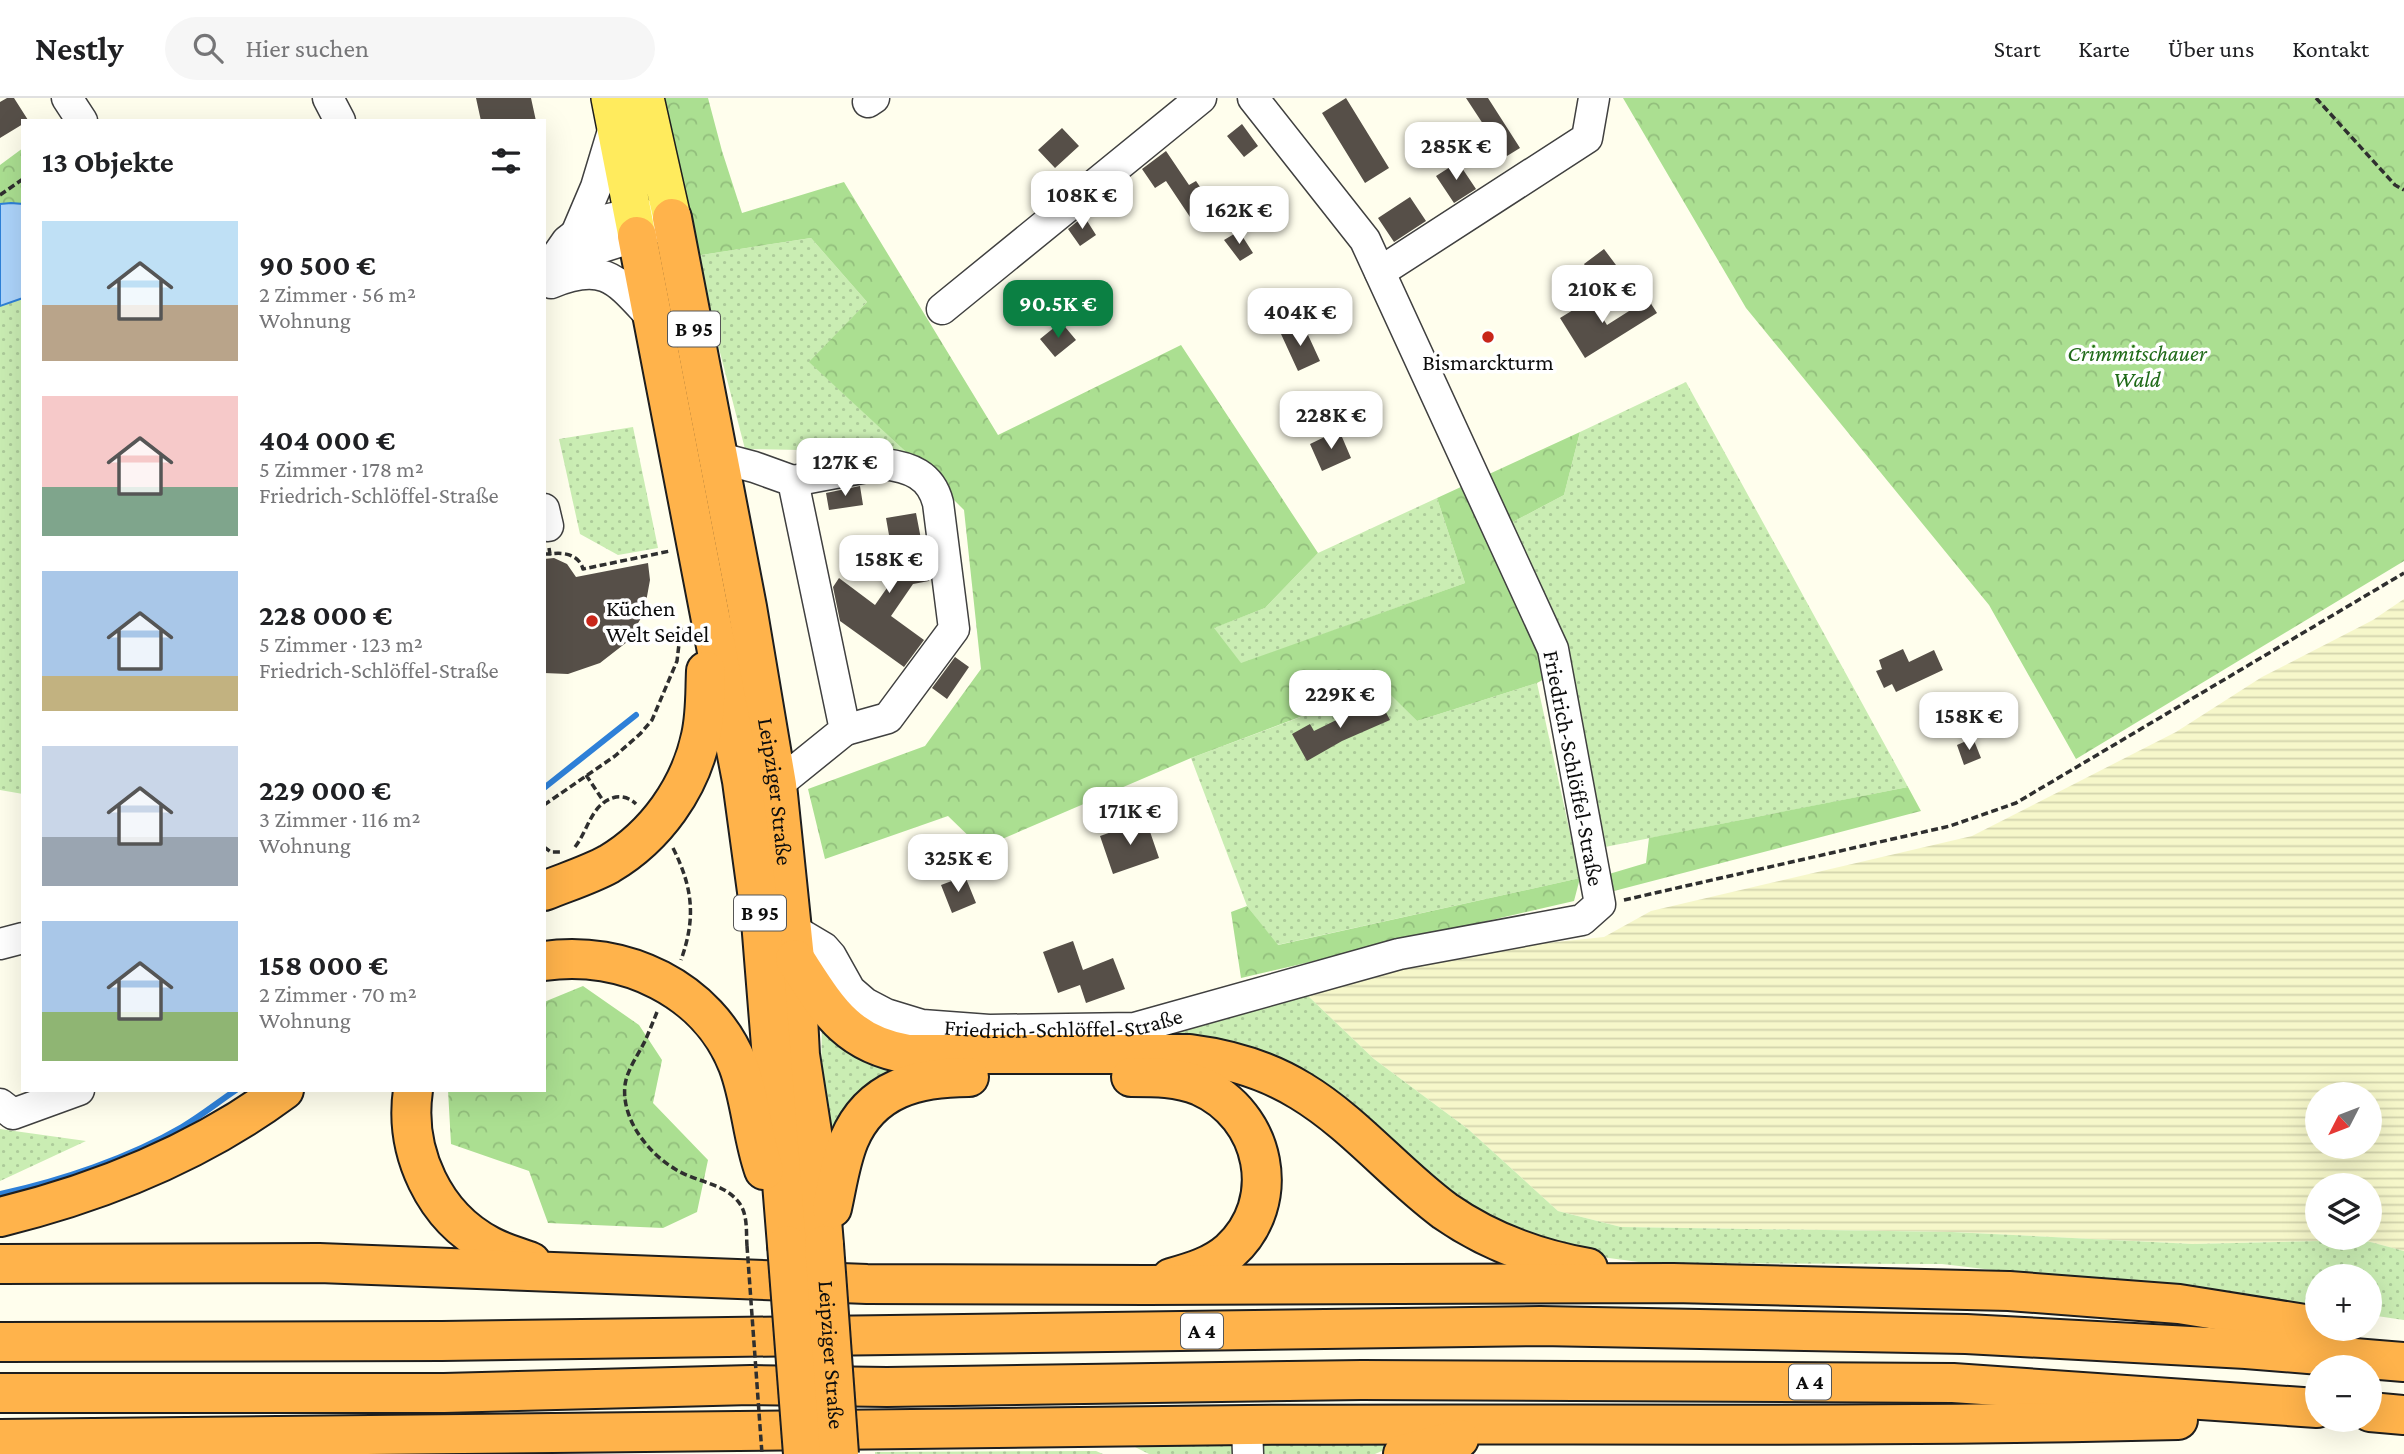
<!DOCTYPE html>
<html lang="de">
<head>
<meta charset="utf-8">
<style>
	body { margin:0; font-family:"Crimson Pro",serif; background:#f6f6f6; color:#202124; height:100vh; display:flex; flex-direction:column; font-size:26px; white-space:nowrap }
	* { box-sizing:border-box; margin:0 }
	p { font-size:23px; color:#757577 }
	.icon { flex:none; width:38px; height:38px; fill:none; stroke:currentColor; stroke-width:2; stroke-linecap:round; stroke-linejoin:round }
	.map { position:relative; flex:1; overflow:hidden }
	.details { position:absolute; left:21px; top:21px; width:525px; height:973px; display:flex; flex-direction:column; background:#fff; border-radius:0px; box-shadow:0 7px 28px #0002 }
	.details>* { flex:none }
	.needle { width:46px; rotate:228deg }
	.buttons { position:absolute; left:2305px; top:984px; display:grid; gap:14px }
	.buttons a { display:grid; place-items:center; width:77px; height:77px; border-radius:50%; background:#fff; box-shadow:0 7px 28px #0002; font-size:35px }
	.price { position:absolute; translate:-50% -60px; padding:0 16px; border-radius:14px; background:#fff; color:#222; font-size:23px; line-height:46px; filter:drop-shadow(0 2px 4px #0008) }
	.price::after { content:''; position:absolute; left:50%; top:42px; width:21px; height:16px; margin-left:-10px; background:inherit; clip-path:polygon(0 0,100% 0,50% 100%) }
	.price.on { background:#0b8043; color:#fff }
	ul { padding:0; list-style:none }
	li { display:flex; align-items:center; gap:21px; height:175px; padding:0 21px }
	li span { display:grid; place-items:center; flex:none; width:196px; height:140px; border-radius:0px; color:#555 }
	li>.icon { margin-inline-start:auto }
	span .icon { width:84px; height:84px; fill:#fffc; stroke-width:1 }
	li b { font-size:30px }
	h2 { display:flex; justify-content:space-between; align-items:center; height:84px; padding:0 21px; font-size:30px }
	header { display:flex; align-items:center; gap:42px; box-sizing:border-box; height:98px; padding:0 35px; background:#fff; border-bottom:2px solid #e0e0e0 }
	header strong { font-size:33px }
	nav { display:flex; gap:38px; margin-inline-start:auto; font-size:24px }
	.search { width:490px; height:63px; background:#f6f6f6; display:flex; align-items:center; gap:18px; box-sizing:border-box; padding:0 24px; border-radius:38px; color:#757577; font-size:26px }
	.map>svg:first-child { display:block }
	.farmland { fill:url(#farmland-rules); fill-rule:evenodd }
	.grass { fill:url(#grass-dots) }
	.forest { fill:url(#forest-crowns) }
	.water { fill:#add4fb; stroke:#2e80d8; stroke-width:2 }
	.lines { fill:none; stroke-linecap:round; stroke-linejoin:round }
	.stream { stroke:#2e80d8; stroke-width:6 }
	.building { fill:#564f48 }
	.minor-casing { stroke:#404040; stroke-width:33 }
	.major-casing { stroke:#1e1e1e; stroke-width:40 }
	.highway-casing { stroke:#1e1e1e; stroke-width:42 }
	.path { stroke:#2f2f2f; stroke-width:3.5; stroke-dasharray:7 3.5; stroke-linecap:butt }
	.minor { stroke:#fff; stroke-width:30 }
	.major { stroke:#ffeb5d; stroke-width:37 }
	.highway { stroke:#ffb34b; stroke-width:38 }
	.highway-bridge-casing { stroke:#1e1e1e; stroke-width:42; stroke-linecap:butt }
	.path-bridge { stroke:#2f2f2f; stroke-width:3.5; stroke-dasharray:7 3.5; stroke-linecap:butt }
	.highway-bridge { stroke:#ffb34b; stroke-width:38 }
	.poi-dot { fill:#c8261a; stroke:#fff; stroke-width:2.5 }
	.labels { text-anchor:middle; stroke-width:7; stroke-linejoin:round; paint-order:stroke }
	.shield { fill:#fff; stroke:#565656; stroke-width:2 }
	.shield-label { font-size:21px; font-weight:bold; fill:#0d0d0d }
	.park-label { font-size:23px; font-style:italic; fill:#1f6a18; stroke:#fff }
	.poi-label { font-size:23px; fill:#0d0d0d; stroke:#fff }
	.street-label { font-size:23px; fill:#0d0d0d; stroke:#fff }
</style>
</head>
<body>
<header>
<strong>Nestly</strong>
<div class="search"><svg class="icon" aria-label="search" viewBox="0 0 24 24"><circle cx="10" cy="10" r="6"/><path d="M15 15l6 6"/></svg>Hier suchen</div>
<nav><a>Start</a><a>Karte</a><a>Über uns</a><a>Kontakt</a></nav>
</header>
<div class="map">
<svg width="2404" height="1356" viewBox="0 0 2404 1356">
	<defs>
		<pattern id="farmland-rules" width="6" height="5" patternUnits="userSpaceOnUse" patternTransform="scale(1.75)"><rect width="6" height="5" fill="#f6f7ca"/><path d="M0 2.5h6" fill="none" stroke="#d2d3ac"/></pattern>
		<pattern id="grass-dots" width="8" height="8" patternUnits="userSpaceOnUse" patternTransform="scale(1.75)"><rect width="8" height="8" fill="#caedb3"/><path d="M2 2h.1M6 6h.1" fill="none" stroke="#acca99" stroke-width="1.8" stroke-linecap="round"/></pattern>
		<pattern id="forest-crowns" width="20" height="18" patternUnits="userSpaceOnUse" patternTransform="scale(1.75)"><rect width="20" height="18" fill="#abdf91"/><path d="M2 6a3 3 0 1 1 6 0M12 15a3 3 0 1 1 6 0" fill="none" stroke="#92be7c"/></pattern>
	</defs>
	<rect width="100%" height="100%" fill="#fffeed"/>
	<!-- farmland -->
	<path class="farmland" d="M 2404,501 L 2404,1153 L 2363,1142 L 2193,1146 L 1952,1134 L 1621,1129 L 1558,1113 L 1468,1031 L 1374,961 L 1306,896 L 1403,868 L 1518,848 L 1604,839 L 1651,813 L 1972,738 L 2176,634 L 2262,579 L 2373,522 ZM 2317,996 L 2370,996 L 2370,1048 L 2317,1048 ZM 2317,1087 L 2370,1087 L 2370,1139 L 2317,1139 Z"/>
	<!-- grass -->
	<path class="grass" d="M 811,140 L 867,204 L 810,264 L 906,354 L 745,351 L 695,158 Z
		M 23,200 L 23,696 L 0,692 L 0,208 Z
		M 1686,284 L 1908,689 L 1605,749 L 1572,566 L 1511,425 L 1564,397 L 1580,334 Z
		M 633,329 L 658,450 L 618,457 L 580,436 L 559,341 Z
		M 1437,400 L 1465,485 L 1241,566 L 1213,530 L 1265,510 L 1318,455 Z
		M 1537,585 L 1580,780 L 1277,847 L 1247,808 L 1191,660 L 1383,588 L 1417,623 Z
		M 1306,896 L 1374,961 L 1468,1031 L 1558,1113 L 1621,1129 L 1952,1134 L 2193,1146 L 2363,1142 L 2404,1153 L 2404,1222 L 2370,1217 L 2370,1178 L 2317,1178 L 2317,1210 L 1942,1166 L 1646,1165 L 1557,1153 L 1493,1129 L 1371,1030 L 1163,940 L 1162,932 Z
		M 822,921 L 911,967 L 834,1053 L 821,987 Z
		M 0,1031 L 86,1043 L 0,1083 Z
		M 1402,1344 L 1375,1356 L 1149,1356 L 1131,1347 Z
		M 1096,1353 L 1103,1356 L 875,1356 L 875,1354 Z"/>
	<!-- forest -->
	<path class="forest" d="M 660,0 L 708,0 L 722,53 L 742,115 L 844,84 L 998,337 L 1181,247 L 1318,455 L 1265,510 L 1214,530 L 1241,565 L 1465,485 L 1437,400 L 1580,334 L 1564,397 L 1511,425 L 1572,566 L 1537,585 L 1417,623 L 1382,588 L 1191,660 L 981,750 L 948,718 L 825,761 L 808,691 L 925,648 L 981,571 L 964,412 L 906,354 L 809,264 L 867,204 L 811,140 L 695,158 Z
		M 1623,0 L 2404,0 L 2404,463 L 2076,661 L 1989,507 L 1746,210 Z
		M 23,50 L 23,106 L 0,106 L 0,67 Z
		M 1908,689 L 1921,713 L 1614,793 L 1609,776 L 1646,765 L 1649,740 Z
		M 1580,780 L 1574,803 L 1241,880 L 1231,814 L 1247,808 L 1278,847 Z
		M 583,888 L 639,927 L 662,962 L 653,1005 L 708,1062 L 697,1114 L 663,1130 L 548,1125 L 529,1073 L 451,1046 L 448,992 L 544,992 L 544,904 Z"/>
	<!-- water -->
	<path class="water" d="M 11,105 L 23,106 L 23,200 L 0,208 L 0,106 Z"/>
	<g class="lines">
		<!-- stream -->
		<path class="stream" d="M 544,690 L 636,617
			M 0,1096 C 60,1083 129,1060 182,1029 C 201,1018 218,1004 236,992"/>
	</g>
	<!-- building -->
	<path class="building" d="M 7,0 L 14,0 L 28,22 L 23,23 L 23,26 L 0,40 L 0,4 Z
		M 476,0 L 531,0 L 536,23 L 481,23 Z
		M 1346,0 L 1389,70 L 1365,85 L 1322,15 Z
		M 1466,0 L 1488,0 L 1520,50 L 1507,58 L 1502,50 L 1493,56 L 1481,36 L 1487,32 Z
		M 1242,26 L 1258,48 L 1244,59 L 1227,38 Z
		M 1062,30 L 1079,48 L 1055,70 L 1038,52 Z
		M 1166,53 L 1189,87 L 1196,83 L 1215,111 L 1194,125 L 1166,83 L 1155,90 L 1142,71 Z
		M 1458,64 L 1476,91 L 1454,105 L 1436,78 Z
		M 1410,99 L 1426,123 L 1394,144 L 1378,120 Z
		M 1084,118 L 1096,137 L 1080,148 L 1068,131 Z
		M 1239,133 L 1253,155 L 1240,163 L 1224,142 Z
		M 1604,151 L 1616,167 L 1594,182 L 1584,166 Z
		M 1591,201 L 1607,227 L 1648,201 L 1657,215 L 1585,260 L 1560,220 Z
		M 1061,224 L 1076,242 L 1055,259 L 1040,241 Z
		M 1303,226 L 1320,263 L 1298,273 L 1281,236 Z
		M 1339,332 L 1351,360 L 1322,373 L 1310,346 Z
		M 860,388 L 863,407 L 829,412 L 826,395 Z
		M 916,415 L 929,483 L 913,486 L 891,518 L 924,542 L 904,569 L 840,523 L 833,489 L 839,480 L 875,507 L 896,477 L 886,420 Z
		M 554,460 L 567,466 L 576,479 L 648,465 L 650,482 L 644,515 L 627,544 L 600,565 L 568,576 L 544,575 L 544,461 Z
		M 1903,551 L 1909,564 L 1934,552 L 1943,572 L 1896,594 L 1892,586 L 1884,590 L 1876,573 L 1882,571 L 1879,562 Z
		M 955,559 L 969,569 L 947,601 L 932,590 Z
		M 1379,601 L 1390,622 L 1342,643 L 1307,663 L 1292,636 L 1310,626 L 1314,633 Z
		M 1973,640 L 1981,660 L 1964,667 L 1957,647 Z
		M 1146,722 L 1159,760 L 1113,776 L 1100,738 Z
		M 965,778 L 976,805 L 952,815 L 941,787 Z
		M 1073,843 L 1083,872 L 1113,860 L 1125,891 L 1086,905 L 1080,887 L 1058,895 L 1043,854 Z"/>
	<g class="lines">
		<defs>
			<g id="minor">
				<path d="M 67,0 L 82,23"/>
				<path d="M 328,0 L 340,23"/>
				<path d="M 868,4 L 874,0"/>
				<path d="M 576,136 L 596,89 L 615,26"/>
				<path d="M 558,171 L 577,157 L 637,138 L 656,128"/>
				<path d="M 1380,174 L 1587,40 L 1594,0"/>
				<path d="M 544,176 L 567,143 L 576,136 L 609,121 L 632,116 L 654,118"/>
				<path d="M 551,185 C 607,162 618,184 655,223"/>
				<path d="M 942,211 L 1201,0"/>
				<path d="M 720,360 L 754,369 L 793,383 L 845,632 L 777,687"/>
				<path d="M 793,383 L 883,366 C 910,369 931,377 938,405 L 954,531 L 888,620 L 845,632"/>
				<path d="M 544,411 L 548,428"/>
				<path id="s1" d="M 792,831 L 824,850 L 831,858 L 850,892 L 865,905 L 886,916 L 922,927 L 989,932 L 1135,930 L 1399,856 L 1582,822 L 1600,806 L 1553,551 L 1365,142 L 1253,0"/>
				<path d="M 0,846 L 23,840"/>
				<path d="M 0,1006 L 13,1016 L 79,992"/>
				<path d="M 1247,1328 L 1248,1356"/>
			</g>
			<path id="major" d="M 610,0 L 637,138
				M 645,0 L 672,120"/>
			<g id="highway">
				<path id="s2" d="M 672,120 L 747,509 L 777,687 L 795,861 L 800,957 L 818,1073 L 824,1147"/>
				<path d="M 637,138 L 742,683 L 761,823 L 787,1147"/>
				<path d="M 544,793 C 566,784 589,777 609,766 C 656,738 690,690 701,638 C 706,616 705,595 706,573"/>
				<path d="M 795,861 C 827,910 846,946 908,956 L 1190,956 C 1229,961 1267,972 1301,993 C 1354,1025 1395,1076 1445,1113 C 1488,1143 1537,1161 1588,1170"/>
				<path d="M 544,863 C 623,851 708,891 738,967 C 751,1001 752,1038 764,1072"/>
				<path d="M 1131,979 C 1155,979 1178,979 1200,988 C 1266,1017 1284,1104 1230,1153 C 1213,1168 1192,1174 1171,1180"/>
				<path d="M 413,992 C 404,1054 434,1119 490,1148 C 503,1155 518,1159 531,1164"/>
				<path d="M 832,1110 C 837,1088 840,1064 849,1042 C 871,990 918,979 969,979"/>
				<path d="M 0,1119 C 102,1094 199,1055 284,992"/>
				<path d="M 0,1166 L 319,1165 L 867,1186 L 1146,1187 L 1673,1185 L 2009,1193 L 2179,1206 L 2317,1228"/>
				<path d="M 0,1244 L 442,1243 L 1540,1228 L 1966,1236 L 2246,1251 L 2404,1264"/>
				<path d="M 0,1295 L 444,1295 L 751,1287 L 887,1289 L 1362,1282 L 1953,1285 L 2317,1310"/>
				<path d="M 2370,1314 L 2404,1317"/>
				<path d="M 0,1341 C 416,1338 832,1331 1248,1327 C 1558,1325 1868,1330 2178,1322"/>
				<path d="M 1403,1356 L 1459,1341"/>
			</g>
		</defs>
		<!-- minor casing -->
		<use href="#minor" class="minor-casing"/>
		<!-- major casing -->
		<use href="#major" class="major-casing"/>
		<!-- highway casing -->
		<use href="#highway" class="highway-casing"/>
		<!-- path -->
		<path class="path" d="M 2316,0 L 2395,87 L 2404,92
			M 0,97 L 23,81
			M 549,450 L 550,456 C 563,454 579,456 583,471 L 670,453
			M 544,456 L 550,456 L 549,460
			M 586,677 L 604,704
			M 544,707 L 615,658 L 640,636 L 652,622 L 677,563 L 681,529
			M 544,749 L 551,754 L 561,754
			M 575,749 C 589,731 591,705 616,699 C 624,698 631,701 636,706
			M 673,750 C 693,790 696,820 681,862
			M 1624,802 L 1950,728 L 2016,705 L 2404,475
			M 657,914 C 653,924 649,934 645,943 C 638,957 627,972 625,987 C 621,1021 648,1055 675,1071 C 695,1084 726,1085 740,1106 C 748,1118 746,1135 747,1148"/>
		<!-- minor -->
		<use href="#minor" class="minor"/>
		<!-- major -->
		<use href="#major" class="major"/>
		<!-- highway -->
		<use href="#highway" class="highway"/>
		<defs>
			<g id="highway-bridge">
				<path d="M 787,1147 L 803,1356"/>
				<path id="s3" d="M 824,1147 L 839,1356"/>
			</g>
		</defs>
		<!-- highway-bridge casing -->
		<use href="#highway-bridge" class="highway-bridge-casing"/>
		<!-- path-bridge -->
		<path class="path-bridge" d="M 747,1148 L 762,1356"/>
		<!-- highway-bridge -->
		<use href="#highway-bridge" class="highway-bridge"/>
	</g>
	<!-- markers -->
	<g class="poi-dot">
		<circle cx="1488" cy="239" r="7"/>
		<circle cx="592" cy="523" r="7"/>
	</g>
	<g class="labels">
		<!-- shield labels -->
		<g class="shield">
			<rect x="668" y="213.5" width="52" height="35" rx="5"/>
			<rect x="734" y="797.5" width="52" height="35" rx="5"/>
			<rect x="1181" y="1215.5" width="42" height="35" rx="5"/>
			<rect x="1789" y="1266.5" width="42" height="35" rx="5"/>
		</g>
		<g class="shield-label">
			<text x="694" y="238">B 95</text>
			<text x="760" y="822">B 95</text>
			<text x="1202" y="1240">A 4</text>
			<text x="1810" y="1291">A 4</text>
		</g>
		<!-- park labels -->
		<g class="park-label">
			<text x="2137" y="263">Crimmitschauer<tspan x="2137" dy="26">Wald</tspan></text>
		</g>
		<!-- poi labels -->
		<g class="poi-label">
			<text x="1488" y="272">Bismarckturm</text>
			<text x="606" y="518" text-anchor="start">Küchen<tspan x="606" dy="26">Welt Seidel</tspan></text>
		</g>
		<!-- street labels -->
		<g class="street-label">
			<text transform="translate(1574 670) rotate(79)" y="8">Friedrich-Schlöffel-Straße</text>
			<text dy="8" stroke="none"><textPath href="#s2" startOffset="583">Leipziger Straße</textPath></text>
			<text dy="8" stroke="none"><textPath href="#s1" startOffset="310">Friedrich-Schlöffel-Straße</textPath></text>
			<text dy="8" stroke="none"><textPath href="#s3" startOffset="110">Leipziger Straße</textPath></text>
		</g>
	</g>
</svg>
<div class="buttons">
<a><svg class="needle" viewBox="-14 -14 28 28"><path d="M0-13l5 13h-10z" fill="#e53935"/><path d="M0 13l5-13h-10z" fill="#757577"/></svg></a>
<a><svg class="icon" aria-label="layers" viewBox="0 0 24 24"><path d="M12 4l9 5-9 5-9-5zM3 14l9 5 9-5"/></svg></a>
<a>+</a>
<a>−</a>
</div>
<b class="price" style="left:1456px;top:84px">285K €</b>
<b class="price" style="left:1082px;top:133px">108K €</b>
<b class="price" style="left:1239px;top:148px">162K €</b>
<b class="price" style="left:1602px;top:227px">210K €</b>
<b class="price on" style="left:1058px;top:242px">90.5K €</b>
<b class="price" style="left:1300px;top:250px">404K €</b>
<b class="price" style="left:1331px;top:353px">228K €</b>
<b class="price" style="left:845px;top:400px">127K €</b>
<b class="price" style="left:889px;top:497px">158K €</b>
<b class="price" style="left:1340px;top:632px">229K €</b>
<b class="price" style="left:1969px;top:654px">158K €</b>
<b class="price" style="left:1130px;top:749px">171K €</b>
<b class="price" style="left:958px;top:796px">325K €</b>
<section class="details">
<h2>13 Objekte<svg class="icon" aria-label="filters" viewBox="0 0 24 24"><path d="M4 7h16M4 17h16"/><circle cx="9" cy="7" r="2"/><circle cx="15" cy="17" r="2"/></svg></h2>
<ul>
<li><span style="background:linear-gradient(#bfe0f5 60%,#b9a48a 0)"><svg class="icon" aria-label="home" viewBox="0 0 24 24"><path d="M3 11l9-7 9 7M6 9v11h12V9"/></svg></span><div><b>90 500 €</b><p>2 Zimmer · 56 m²</p><p>Wohnung</p></div></li>
<li><span style="background:linear-gradient(#f6c9c9 65%,#7fa58c 0)"><svg class="icon" aria-label="home" viewBox="0 0 24 24"><path d="M3 11l9-7 9 7M6 9v11h12V9"/></svg></span><div><b>404 000 €</b><p>5 Zimmer · 178 m²</p><p>Friedrich-Schlöffel-Straße</p></div></li>
<li><span style="background:linear-gradient(#a9c7e8 75%,#c2b280 0)"><svg class="icon" aria-label="home" viewBox="0 0 24 24"><path d="M3 11l9-7 9 7M6 9v11h12V9"/></svg></span><div><b>228 000 €</b><p>5 Zimmer · 123 m²</p><p>Friedrich-Schlöffel-Straße</p></div></li>
<li><span style="background:linear-gradient(#c9d6e8 65%,#9aa5b1 0)"><svg class="icon" aria-label="home" viewBox="0 0 24 24"><path d="M3 11l9-7 9 7M6 9v11h12V9"/></svg></span><div><b>229 000 €</b><p>3 Zimmer · 116 m²</p><p>Wohnung</p></div></li>
<li><span style="background:linear-gradient(#a9c7e8 65%,#8fb573 0)"><svg class="icon" aria-label="home" viewBox="0 0 24 24"><path d="M3 11l9-7 9 7M6 9v11h12V9"/></svg></span><div><b>158 000 €</b><p>2 Zimmer · 70 m²</p><p>Wohnung</p></div></li>
</ul>
</section>
</div>
</body>
</html>
